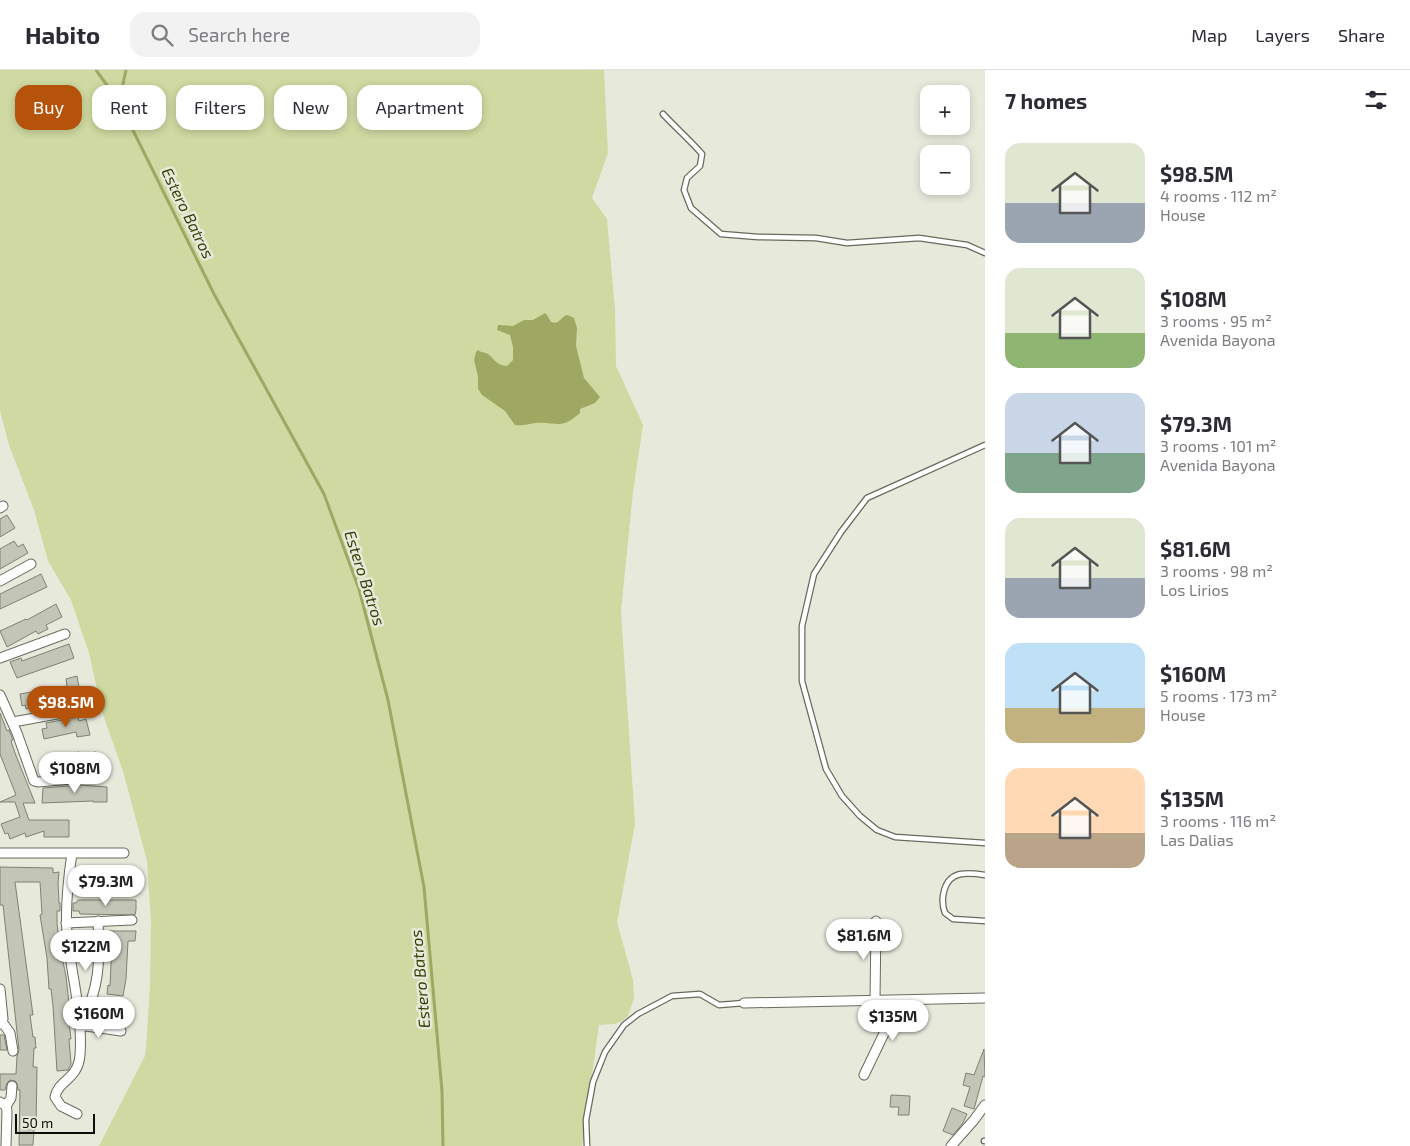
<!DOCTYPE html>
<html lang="en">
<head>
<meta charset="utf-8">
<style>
	body { margin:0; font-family:"Exo 2",sans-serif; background:#f2f2f3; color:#2b2b33; height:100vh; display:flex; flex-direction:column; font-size:19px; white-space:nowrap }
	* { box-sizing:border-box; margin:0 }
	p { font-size:16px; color:#7c7c81 }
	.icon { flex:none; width:28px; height:28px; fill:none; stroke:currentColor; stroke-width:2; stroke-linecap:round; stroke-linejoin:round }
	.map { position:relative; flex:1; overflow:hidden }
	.drawer { display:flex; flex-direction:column; background:#fff; width:425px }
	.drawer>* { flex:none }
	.top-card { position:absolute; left:15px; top:15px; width:475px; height:45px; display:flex; gap:10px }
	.controls { position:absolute; left:920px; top:15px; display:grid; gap:10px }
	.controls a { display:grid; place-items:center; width:50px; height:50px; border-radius:10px; background:#fff; box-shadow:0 2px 8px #0003; font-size:25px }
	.scale { position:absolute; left:15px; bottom:12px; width:80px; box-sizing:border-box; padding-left:5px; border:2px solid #0c0d08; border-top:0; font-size:14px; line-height:18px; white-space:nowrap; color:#0c0d08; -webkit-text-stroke:4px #e7eadb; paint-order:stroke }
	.price { position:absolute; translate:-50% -42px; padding:0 11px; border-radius:18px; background:#fff; color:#222; font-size:16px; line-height:32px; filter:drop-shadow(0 1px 2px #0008) }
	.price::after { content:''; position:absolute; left:50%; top:30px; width:15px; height:11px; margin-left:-8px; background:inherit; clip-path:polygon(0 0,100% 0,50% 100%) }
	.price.current { background:#b45309; color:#fff }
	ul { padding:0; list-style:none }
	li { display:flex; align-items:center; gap:15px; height:125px; padding:0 20px }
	li span { display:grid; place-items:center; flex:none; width:140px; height:100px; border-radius:15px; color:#555 }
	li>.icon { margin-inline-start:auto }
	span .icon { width:60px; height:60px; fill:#fffc; stroke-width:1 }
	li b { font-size:21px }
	h2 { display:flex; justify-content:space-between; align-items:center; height:60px; padding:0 20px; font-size:21px }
	.tag { padding:0 18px; border-radius:15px; background:#fff; box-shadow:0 2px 8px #0003; font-size:18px; line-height:45px }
	.tag.current { background:#b45309; color:#fff }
	header { display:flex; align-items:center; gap:30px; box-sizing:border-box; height:70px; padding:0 25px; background:#fff; border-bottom:1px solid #e1e1e2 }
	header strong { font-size:24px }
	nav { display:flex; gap:28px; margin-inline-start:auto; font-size:18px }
	.search { width:350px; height:45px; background:#f2f2f3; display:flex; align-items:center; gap:12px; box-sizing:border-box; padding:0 18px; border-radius:15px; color:#7c7c81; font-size:19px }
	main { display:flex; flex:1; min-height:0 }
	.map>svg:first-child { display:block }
	.green { fill:#cfd9a1 }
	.water { fill:#9ea862 }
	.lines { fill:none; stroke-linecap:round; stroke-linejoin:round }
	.stream { stroke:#9ea862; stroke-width:3 }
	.building { fill:#c3c6b7; stroke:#7e8173 }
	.lane-casing { stroke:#686a5d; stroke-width:7 }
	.street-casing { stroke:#686a5d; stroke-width:11 }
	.lane { stroke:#fff; stroke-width:4.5 }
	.street { stroke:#fff; stroke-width:9 }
	.labels { text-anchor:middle; stroke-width:5; stroke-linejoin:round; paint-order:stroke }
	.water-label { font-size:16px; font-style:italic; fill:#373d04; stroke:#e7eadb }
</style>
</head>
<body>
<header>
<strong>Habito</strong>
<div class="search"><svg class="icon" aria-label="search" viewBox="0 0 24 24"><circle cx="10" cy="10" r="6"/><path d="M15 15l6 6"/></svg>Search here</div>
<nav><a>Map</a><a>Layers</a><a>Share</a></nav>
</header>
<main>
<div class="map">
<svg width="985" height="1076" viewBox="0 0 985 1076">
	<rect width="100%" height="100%" fill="#e7eadb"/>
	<!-- green -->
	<path class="green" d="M 0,0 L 604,0 L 608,83 L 592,128 L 607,149 L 615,239 L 616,296 L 643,355 L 633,422 L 621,541 L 635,754 L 617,852 L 633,910 L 634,928 L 628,946 L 624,950 L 615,954 L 599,955 L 582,1076 L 99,1076 L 145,986 L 146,978 L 150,917 L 151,850 L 147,791 L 123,701 L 102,642 L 89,583 L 71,530 L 48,491 L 34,440 L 9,375 L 0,341 Z"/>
	<!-- water -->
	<path class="water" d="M 545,243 L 547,245 L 551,252 C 560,255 560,247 567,245 L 574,248 L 577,258 L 576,276 L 584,308 L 600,327 L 595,333 L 580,339 L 580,343 C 559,361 558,351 535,353 C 528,354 523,356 515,355 L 505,341 L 482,325 L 478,319 L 478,306 L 474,290 L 476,282 L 478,280 C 480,282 483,282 486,283 C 493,286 496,296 507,296 L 513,290 L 513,277 L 510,265 L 497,260 L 498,255 L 513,256 L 524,250 L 533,250 Z"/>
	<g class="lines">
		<!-- stream -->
		<path class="stream" d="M 96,0 L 119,32 L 214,224 L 324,424 L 359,519 L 388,630 L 424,817 L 442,1021 L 443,1076
			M 119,32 L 126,0"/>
	</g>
	<!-- building -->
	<path class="building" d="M 7,445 L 15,458 L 0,467 L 0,449 Z
		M 14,471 L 18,477 L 23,474 L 28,483 L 0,499 L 0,479 Z
		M 41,504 L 47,517 L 0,539 L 0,524 Z
		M 56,534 L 62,547 L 46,555 L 48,559 L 38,564 L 36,561 L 7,577 L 0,561 L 26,549 L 27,550 Z
		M 69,574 L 74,588 L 17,608 L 10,592 L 21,588 L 22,591 Z
		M 77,606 L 80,623 L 62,626 L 64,636 L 53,638 L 53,634 L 26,639 L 25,635 L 22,636 L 20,624 L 67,616 L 66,609 Z
		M 0,643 L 7,661 L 9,660 L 13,670 L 11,671 L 15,683 L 35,733 L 23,733 L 29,750 L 69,750 L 69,767 L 44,767 L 44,761 L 26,767 L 25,763 L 10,769 L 8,763 L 5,764 L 1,754 L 20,747 L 15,732 L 0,732 L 16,725 L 0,684 Z
		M 78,647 L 79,651 L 86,649 L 90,665 L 77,667 L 76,662 L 44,669 L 42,659 L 47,658 L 46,653 Z
		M 79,682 L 82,692 L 71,694 L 69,684 Z
		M 96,682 L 98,692 L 83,696 L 81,685 Z
		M 80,715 L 107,717 L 107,732 L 93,732 L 93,731 L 42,733 L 43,718 Z
		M 0,797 L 53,798 L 53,803 L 59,802 L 58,813 L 59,833 L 60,833 L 60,841 L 57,841 L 57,854 L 60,878 L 66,906 L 71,952 L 69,952 L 71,969 L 69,969 L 71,994 L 68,1000 L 57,1001 L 53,936 L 51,919 L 49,919 L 47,888 L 40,845 L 42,844 L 40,812 L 15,812 L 33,945 L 30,945 L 33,967 L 35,967 L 36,978 L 34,978 L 33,997 L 37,997 L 36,1059 L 34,1059 L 33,1075 L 19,1075 L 20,1020 L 18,1020 L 17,1013 L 15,1011 L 10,1010 L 7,1013 L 5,1020 L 0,1020 L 0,1004 L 16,1004 L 17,986 L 19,980 L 3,835 L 0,835 Z
		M 84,802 L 128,803 L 128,811 L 127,813 L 85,813 Z
		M 78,830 L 136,830 L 136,840 L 135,845 L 80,844 L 79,841 L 73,841 L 73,833 L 76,833 Z
		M 109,861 L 136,861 L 135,871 L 128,871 L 126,909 L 123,926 L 107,924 L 108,915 L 110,916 L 112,872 L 109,872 Z
		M 0,965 L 4,965 L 7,980 L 0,980 Z
		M 984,979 L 985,1007 L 983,1006 L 974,1039 L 964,1036 L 970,1017 L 963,1015 L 966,1003 L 974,1005 Z
		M 891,1025 L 910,1026 L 909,1045 L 898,1045 L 899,1037 L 890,1037 Z
		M 952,1038 L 967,1044 L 963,1053 L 953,1065 L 943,1061 Z"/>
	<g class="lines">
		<defs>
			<path id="lane" d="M 663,44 C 676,58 690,70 702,84 L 700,96 L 687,108 L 684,120 L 691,138 L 721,164 L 758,167 L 816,168 L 847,173 L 919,168 L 967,175 L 985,183
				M 985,375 L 867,428 L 841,462 L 814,504 L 802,556 L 802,611 L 826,699 L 842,726 L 860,746 L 877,760 L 895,767 L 985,773
				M 985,805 C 978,804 968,803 961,804 C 943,807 940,830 945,843 L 953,849 L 985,851
				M 984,1071 L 985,1071
				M 587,1076 L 586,1050 L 593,1012 L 605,982 L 624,955 L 638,944 L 672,926 L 700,924 L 719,935 L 744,933"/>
			<path id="street" d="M 0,438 L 3,436
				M 0,511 L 31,494
				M 0,588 L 65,564
				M 0,625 L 17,663 L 34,711 L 38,712 L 96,707
				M 13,652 L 79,640
				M 0,783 L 124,783
				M 72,783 C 68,810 65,836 67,863 C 71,904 83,944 80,985 C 78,1010 58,1010 55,1027 L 61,1036 L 77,1044
				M 66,853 L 132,850
				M 0,919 L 3,949 L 0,954
				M 875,930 L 876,851
				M 744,933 L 985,928
				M 2,952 L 10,963 L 13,981
				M 79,955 L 121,961
				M 80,955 C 100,920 100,890 98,851
				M 864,1005 L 900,930
				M 0,1032 L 6,1036 L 7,1041 L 6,1076
				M 6,1036 L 11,1028 L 12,1016
				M 951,1076 L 974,1050 L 985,1035"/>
		</defs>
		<!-- lane casing -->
		<use href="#lane" class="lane-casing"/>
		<!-- street casing -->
		<use href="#street" class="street-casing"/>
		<!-- lane -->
		<use href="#lane" class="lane"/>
		<!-- street -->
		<use href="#street" class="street"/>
	</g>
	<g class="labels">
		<!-- water labels -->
		<g class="water-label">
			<text transform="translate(188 143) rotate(64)" y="6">Estero Batros</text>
			<text transform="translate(365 508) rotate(72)" y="6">Estero Batros</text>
			<text transform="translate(420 909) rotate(-95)" y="6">Estero Batros</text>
		</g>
	</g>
</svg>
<div class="controls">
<a>+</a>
<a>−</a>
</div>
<div class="scale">50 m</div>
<b class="price current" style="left:66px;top:658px">$98.5M</b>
<b class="price" style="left:75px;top:724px">$108M</b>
<b class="price" style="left:106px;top:837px">$79.3M</b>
<b class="price" style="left:864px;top:891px">$81.6M</b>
<b class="price" style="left:86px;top:902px">$122M</b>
<b class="price" style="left:99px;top:969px">$160M</b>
<b class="price" style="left:893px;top:972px">$135M</b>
<div class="top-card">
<a class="tag current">Buy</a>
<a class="tag">Rent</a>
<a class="tag">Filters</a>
<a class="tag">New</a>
<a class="tag">Apartment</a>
</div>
</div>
<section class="drawer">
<h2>7 homes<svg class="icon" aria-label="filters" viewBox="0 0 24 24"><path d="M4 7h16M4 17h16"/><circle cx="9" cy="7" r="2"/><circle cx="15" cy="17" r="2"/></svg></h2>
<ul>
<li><span style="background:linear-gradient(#dfe7d0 60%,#9aa5b1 0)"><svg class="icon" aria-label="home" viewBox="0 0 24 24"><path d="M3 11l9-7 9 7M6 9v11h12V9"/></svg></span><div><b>$98.5M</b><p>4 rooms · 112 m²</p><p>House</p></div></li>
<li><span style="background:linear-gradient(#dfe7d0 65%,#8fb573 0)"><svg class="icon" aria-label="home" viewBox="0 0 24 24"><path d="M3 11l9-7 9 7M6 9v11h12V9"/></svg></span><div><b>$108M</b><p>3 rooms · 95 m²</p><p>Avenida Bayona</p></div></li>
<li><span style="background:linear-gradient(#c9d6e8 60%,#7fa58c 0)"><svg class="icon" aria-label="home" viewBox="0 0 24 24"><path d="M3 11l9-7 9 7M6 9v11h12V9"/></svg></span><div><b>$79.3M</b><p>3 rooms · 101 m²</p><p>Avenida Bayona</p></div></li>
<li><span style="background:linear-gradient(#dfe7d0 60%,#9aa5b1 0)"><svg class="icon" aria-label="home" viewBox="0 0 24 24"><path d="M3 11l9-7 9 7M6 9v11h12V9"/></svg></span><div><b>$81.6M</b><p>3 rooms · 98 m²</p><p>Los Lirios</p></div></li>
<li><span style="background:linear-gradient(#bfe0f5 65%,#c2b280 0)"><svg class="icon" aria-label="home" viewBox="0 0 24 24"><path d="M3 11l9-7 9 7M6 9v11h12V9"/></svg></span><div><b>$160M</b><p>5 rooms · 173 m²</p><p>House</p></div></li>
<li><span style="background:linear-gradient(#ffd9b3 65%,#b9a48a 0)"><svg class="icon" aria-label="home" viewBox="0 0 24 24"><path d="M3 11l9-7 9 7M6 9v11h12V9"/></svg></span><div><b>$135M</b><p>3 rooms · 116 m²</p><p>Las Dalias</p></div></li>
</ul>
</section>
</main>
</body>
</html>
